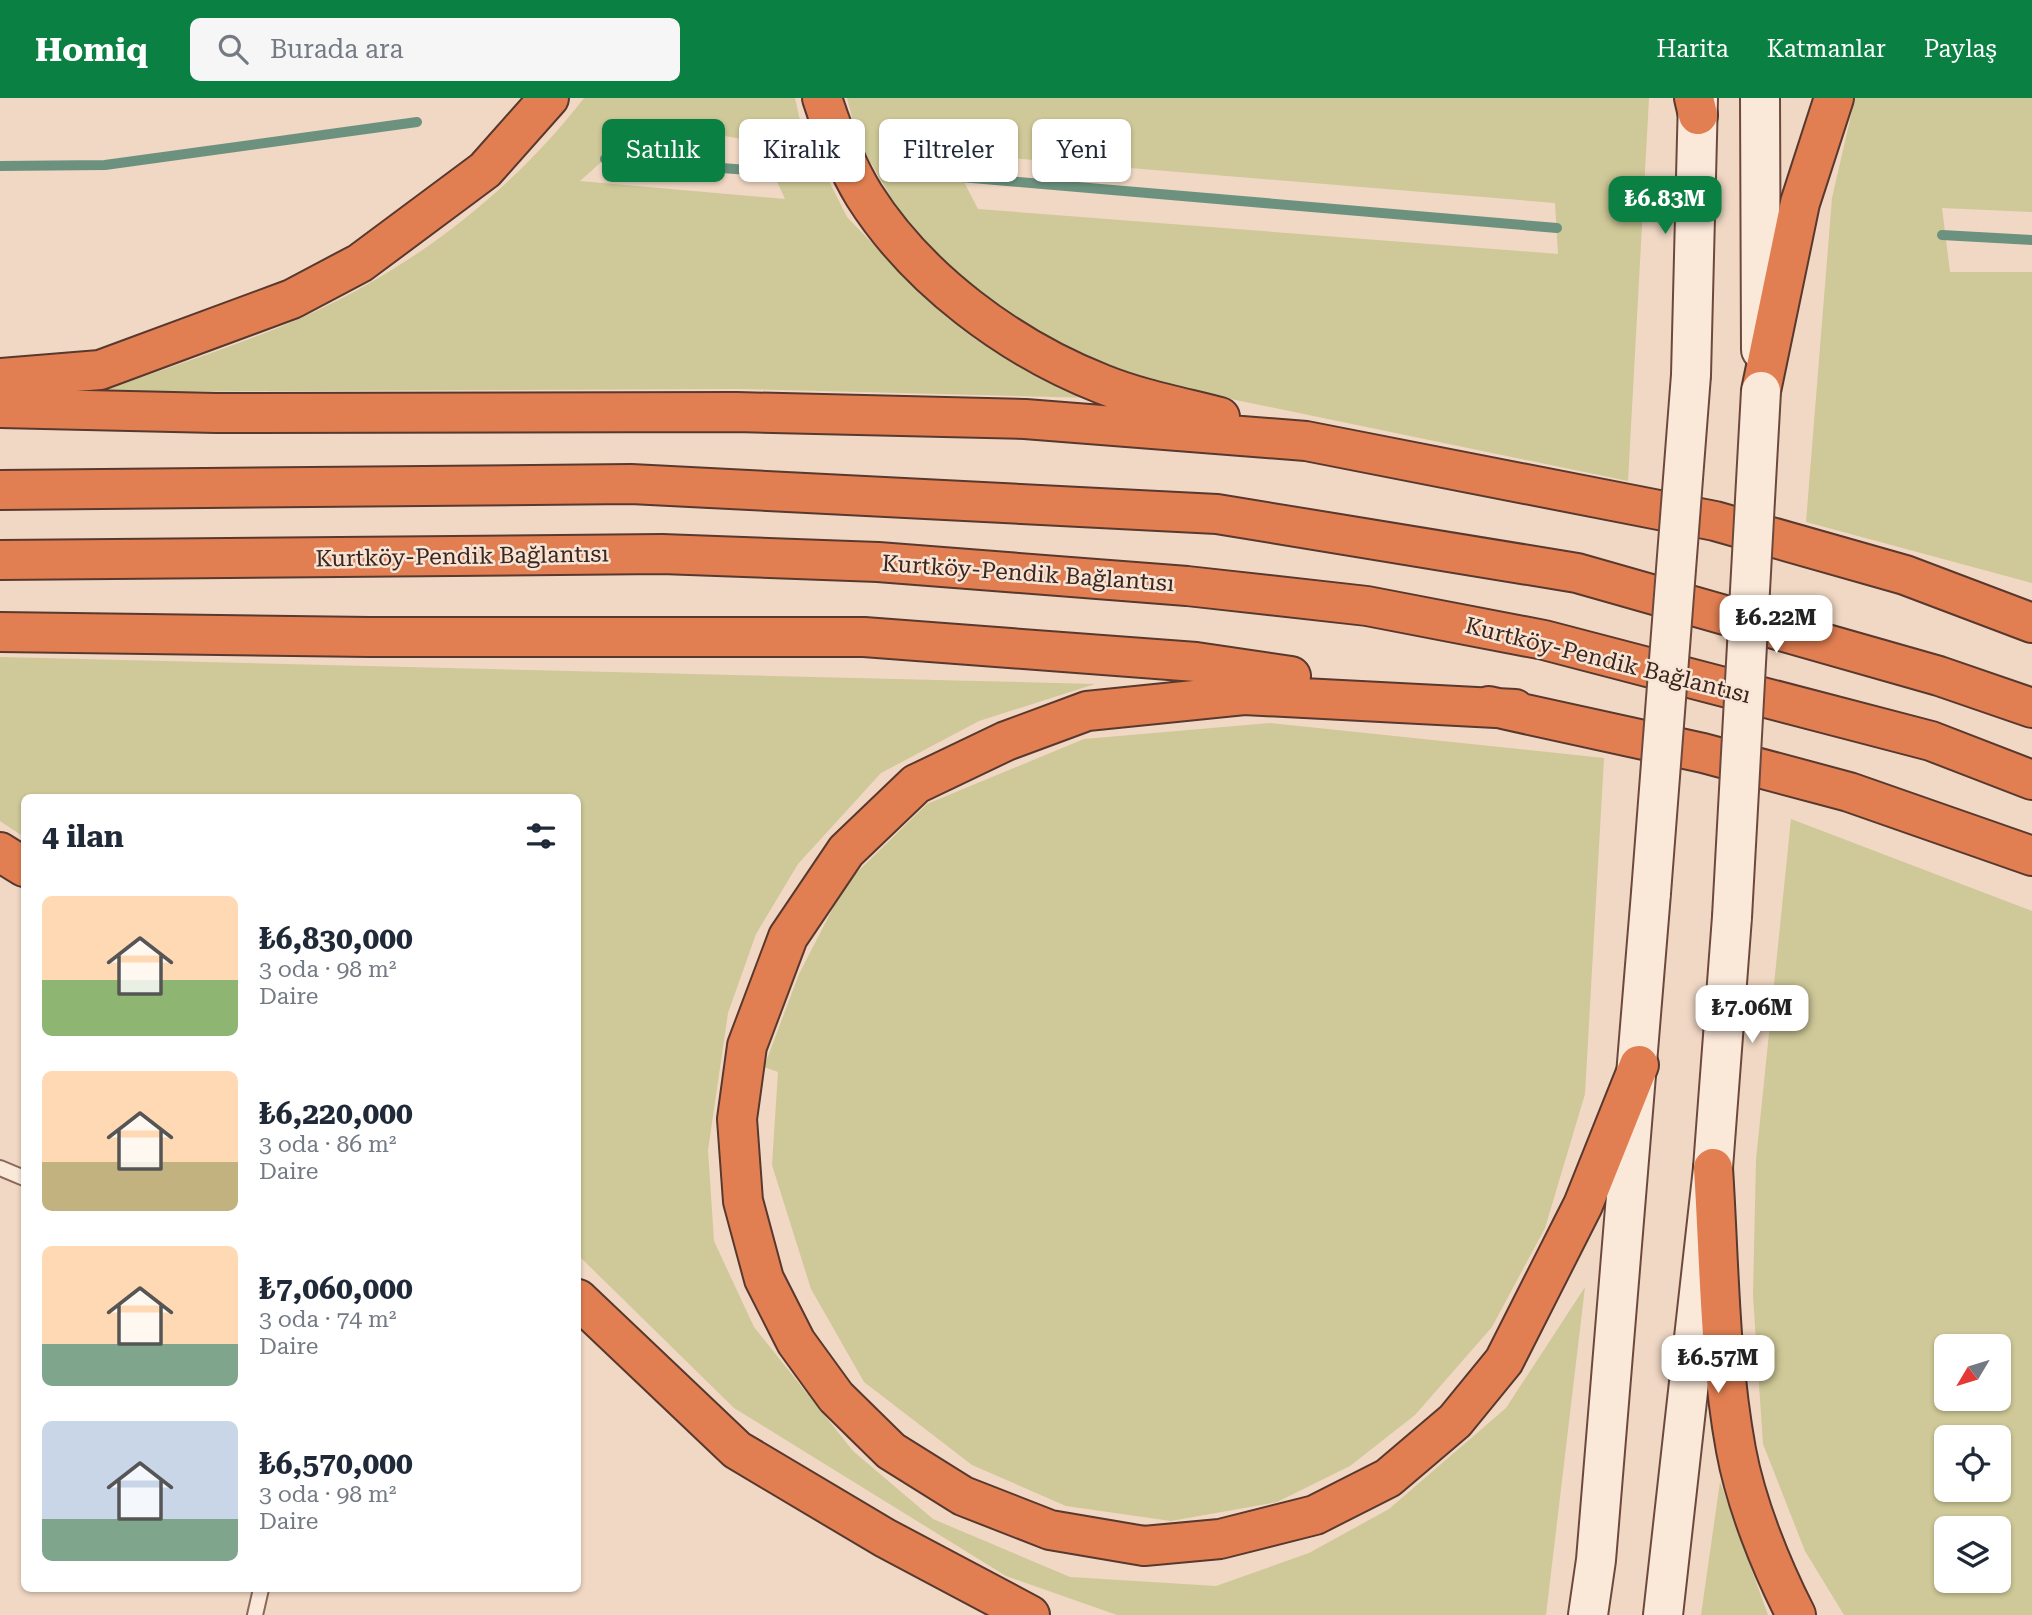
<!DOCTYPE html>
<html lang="tr">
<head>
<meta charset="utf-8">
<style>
	body { margin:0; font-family:"Roboto Serif",serif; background:#f6f6f7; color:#1f2937; height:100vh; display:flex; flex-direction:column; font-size:26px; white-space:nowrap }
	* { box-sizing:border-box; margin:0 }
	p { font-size:23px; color:#747a83 }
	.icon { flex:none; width:38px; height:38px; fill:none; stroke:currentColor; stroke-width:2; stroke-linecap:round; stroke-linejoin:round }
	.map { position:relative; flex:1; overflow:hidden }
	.panel { position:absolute; left:21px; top:696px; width:560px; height:798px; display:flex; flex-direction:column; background:#fff; border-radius:10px; box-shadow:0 2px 5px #0004 }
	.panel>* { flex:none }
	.hud { position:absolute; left:602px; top:21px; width:665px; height:63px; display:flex; gap:14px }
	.needle { width:46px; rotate:232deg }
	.fabs { position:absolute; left:1934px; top:1236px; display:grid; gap:14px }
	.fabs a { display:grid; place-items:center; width:77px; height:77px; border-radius:10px; background:#fff; box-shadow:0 2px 5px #0004; font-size:35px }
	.price { position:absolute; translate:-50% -60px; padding:0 16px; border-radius:14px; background:#fff; color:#222; font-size:23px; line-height:46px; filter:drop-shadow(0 2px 4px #0008) }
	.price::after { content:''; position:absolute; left:50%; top:42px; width:21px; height:16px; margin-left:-10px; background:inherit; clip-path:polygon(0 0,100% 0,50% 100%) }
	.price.current { background:#0b8043; color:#fff }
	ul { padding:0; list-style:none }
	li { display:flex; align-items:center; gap:21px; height:175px; padding:0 21px }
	li span { display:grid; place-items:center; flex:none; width:196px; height:140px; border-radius:10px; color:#555 }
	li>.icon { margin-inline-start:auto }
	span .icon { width:84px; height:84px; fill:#fffc; stroke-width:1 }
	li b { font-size:30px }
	h2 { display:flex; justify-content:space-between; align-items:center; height:84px; padding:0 21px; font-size:30px }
	.pill { padding:0 24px; border-radius:10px; background:#fff; box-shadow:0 2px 5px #0004; font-size:24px; line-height:63px }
	.pill.current { background:#0b8043; color:#fff }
	header { display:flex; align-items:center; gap:42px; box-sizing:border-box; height:98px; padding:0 35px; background:#0b8043; color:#fff }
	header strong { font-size:33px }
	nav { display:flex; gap:38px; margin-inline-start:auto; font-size:24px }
	.search { width:490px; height:63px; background:#f6f6f7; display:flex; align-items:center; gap:18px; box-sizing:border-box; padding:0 24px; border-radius:10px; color:#747a83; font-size:26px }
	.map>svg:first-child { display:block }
	.green { fill:#cfc898; fill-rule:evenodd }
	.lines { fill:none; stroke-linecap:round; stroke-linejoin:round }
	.stream { stroke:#6c927f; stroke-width:10 }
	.service-casing { stroke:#8c685a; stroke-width:18 }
	.secondary-casing { stroke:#6d493d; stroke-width:42 }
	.motorway-casing { stroke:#59382e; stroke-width:42 }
	.service { stroke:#fae8d8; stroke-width:14 }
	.secondary { stroke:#fae8d8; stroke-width:38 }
	.motorway { stroke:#e27f52; stroke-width:38 }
	.secondary-bridge-casing { stroke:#6d493d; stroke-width:42; stroke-linecap:butt }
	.secondary-bridge { stroke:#fae8d8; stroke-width:38 }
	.labels { text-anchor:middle; stroke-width:5; stroke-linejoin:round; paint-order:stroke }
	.street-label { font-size:23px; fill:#3b251e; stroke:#f7e4d4 }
</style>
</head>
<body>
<header>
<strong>Homiq</strong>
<div class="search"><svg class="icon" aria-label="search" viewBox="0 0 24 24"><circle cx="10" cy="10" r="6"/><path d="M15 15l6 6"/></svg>Burada ara</div>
<nav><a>Harita</a><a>Katmanlar</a><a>Paylaş</a></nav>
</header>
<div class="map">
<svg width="2032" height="1517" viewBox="0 0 2032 1517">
	<rect width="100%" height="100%" fill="#f0d8c4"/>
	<!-- green -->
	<path class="green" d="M 584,0 L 795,0 L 801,27 L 847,119 L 920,195 L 1012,264 L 1093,300 L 741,291 L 99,294 C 161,272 224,252 285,227 C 400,179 508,99 584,0 ZM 646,24 L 759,44 L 785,101 L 580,83 Z
		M 847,0 L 1649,0 L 1628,383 L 1139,282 L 1003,218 L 922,152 L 858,43 ZM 949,55 L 1555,105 L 1558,156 L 978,111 Z
		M 1855,0 L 2032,0 L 2032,114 L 1942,110 L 1950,174 L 2032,174 L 2032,485 L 1806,424 L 1832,100 Z
		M 0,559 L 1095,586 L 979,623 L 881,675 L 798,766 L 756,836 L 728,915 L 708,1052 L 714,1143 L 754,1229 L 853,1353 L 933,1421 L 1070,1479 L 1216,1488 L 1309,1455 L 1389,1411 L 1506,1310 L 1585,1189 L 1546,1517 L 1117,1517 L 1006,1478 L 734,1310 L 578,1157 L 578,700 L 24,700 L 24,739 L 0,723 Z
		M 1270,625 L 1604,660 L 1585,996 L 1545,1130 L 1492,1229 L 1415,1317 L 1350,1368 L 1277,1404 L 1171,1423 L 1066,1408 L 972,1367 L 864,1284 L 811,1191 L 772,1067 L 778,974 L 764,969 L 799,876 L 846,785 L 927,706 L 1084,641 Z
		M 1791,721 L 2032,813 L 2032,1517 L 1844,1517 L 1805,1453 L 1763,1346 L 1753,1198 L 1756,1062 ZM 1946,1248 L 1998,1248 L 1998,1300 L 1946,1300 ZM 1946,1339 L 1998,1339 L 1998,1391 L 1946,1391 ZM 1946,1430 L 1998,1430 L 1998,1482 L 1946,1482 Z
		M 1720,1384 L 1768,1517 L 1701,1517 Z"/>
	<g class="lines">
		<!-- stream -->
		<path class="stream" d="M 605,61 L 773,74
			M 0,68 L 105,67 L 417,24
			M 961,79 L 1557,130
			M 1942,137 L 2032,142"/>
		<defs>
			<path id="service" d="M 0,1070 L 24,1080
				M 255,1517 L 261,1491"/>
			<path id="secondary" d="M 1760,0 L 1761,252
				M 1691,277 L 1698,0
				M 1588,1517 L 1596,1462 L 1651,795
				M 1663,1517 L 1713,1070 L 1732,819"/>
			<path id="motorway" d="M 822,0 C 833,34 845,66 864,97 C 917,181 1010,250 1102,286 C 1139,301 1181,309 1220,319
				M 1694,0 L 1698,17
				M 0,280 L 100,272 L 292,201 L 360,165 L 485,72 L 549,0
				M 1761,293 L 1800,105 L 1834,0
				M 0,310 L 216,315 L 736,314 L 1025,321 L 1306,343 L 1715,423 L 1905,477 L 2032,525
				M 0,392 L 631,386 L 1217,416 L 1577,475 L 1939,578 L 2032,610
				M 0,462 L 662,456 L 878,464 L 1187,488 L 1367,508 L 1544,542 L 1931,643 L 2032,682
				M 0,534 L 369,539 L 864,539 L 1196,564 L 1291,578
				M 1489,608 L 1703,655 L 1849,694 L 2032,758
				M 1515,611 L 1244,597 L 1087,613 L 1006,643 L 916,686 L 846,753 L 788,839 L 747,948 L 737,1021 L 743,1103 L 764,1181 L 796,1244 L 836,1299 L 891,1353 L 963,1398 L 1050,1432 L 1144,1448 L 1220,1441 L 1315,1417 L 1388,1380 L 1455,1323 L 1504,1263 L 1583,1107 L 1639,967
				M 0,754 L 24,769
				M 1713,1070 C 1719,1164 1719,1260 1736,1352 C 1746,1406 1771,1468 1796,1517
				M 578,1201 L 737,1352 L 885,1440 L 1030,1517"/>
		</defs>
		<!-- service casing -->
		<use href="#service" class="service-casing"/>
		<!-- secondary casing -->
		<use href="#secondary" class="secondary-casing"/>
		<!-- motorway casing -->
		<use href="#motorway" class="motorway-casing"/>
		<!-- service -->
		<use href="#service" class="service"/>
		<!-- secondary -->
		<use href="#secondary" class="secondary"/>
		<!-- motorway -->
		<use href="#motorway" class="motorway"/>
		<defs>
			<path id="secondary-bridge" d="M 1651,795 L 1691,277
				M 1732,819 L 1761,293"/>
		</defs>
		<!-- secondary-bridge casing -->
		<use href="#secondary-bridge" class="secondary-bridge-casing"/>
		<!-- secondary-bridge -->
		<use href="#secondary-bridge" class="secondary-bridge"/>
	</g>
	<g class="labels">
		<!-- street labels -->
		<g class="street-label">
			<text transform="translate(462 458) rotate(-1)" y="8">Kurtköy-Pendik Bağlantısı</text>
			<text transform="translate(1028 475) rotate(4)" y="8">Kurtköy-Pendik Bağlantısı</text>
			<text transform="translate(1608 562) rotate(14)" y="8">Kurtköy-Pendik Bağlantısı</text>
		</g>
	</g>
</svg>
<div class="fabs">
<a><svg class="needle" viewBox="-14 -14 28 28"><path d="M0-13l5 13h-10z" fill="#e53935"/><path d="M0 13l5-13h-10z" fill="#747a83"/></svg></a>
<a><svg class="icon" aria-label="locate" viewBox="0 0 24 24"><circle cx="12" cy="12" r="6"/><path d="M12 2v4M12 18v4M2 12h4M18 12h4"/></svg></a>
<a><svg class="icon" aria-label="layers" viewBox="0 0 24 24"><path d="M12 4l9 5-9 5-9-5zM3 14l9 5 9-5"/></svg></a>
</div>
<b class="price current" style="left:1665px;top:138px">₺6.83M</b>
<b class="price" style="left:1776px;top:557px">₺6.22M</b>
<b class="price" style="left:1752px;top:947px">₺7.06M</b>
<b class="price" style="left:1718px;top:1297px">₺6.57M</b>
<div class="hud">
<a class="pill current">Satılık</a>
<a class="pill">Kiralık</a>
<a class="pill">Filtreler</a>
<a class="pill">Yeni</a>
</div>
<section class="panel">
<h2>4 ilan<svg class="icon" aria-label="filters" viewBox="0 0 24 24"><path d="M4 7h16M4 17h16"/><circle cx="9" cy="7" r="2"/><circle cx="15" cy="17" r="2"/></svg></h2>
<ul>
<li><span style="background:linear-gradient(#ffd9b3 60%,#8fb573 0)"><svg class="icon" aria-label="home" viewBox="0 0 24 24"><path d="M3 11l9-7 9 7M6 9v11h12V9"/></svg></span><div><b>₺6,830,000</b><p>3 oda · 98 m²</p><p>Daire</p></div></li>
<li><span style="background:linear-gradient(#ffd9b3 65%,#c2b280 0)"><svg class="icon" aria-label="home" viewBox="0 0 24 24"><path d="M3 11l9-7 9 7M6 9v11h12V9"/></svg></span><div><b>₺6,220,000</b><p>3 oda · 86 m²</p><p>Daire</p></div></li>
<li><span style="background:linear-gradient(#ffd9b3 70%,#7fa58c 0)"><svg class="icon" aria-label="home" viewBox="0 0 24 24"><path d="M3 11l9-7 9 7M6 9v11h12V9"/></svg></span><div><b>₺7,060,000</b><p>3 oda · 74 m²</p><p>Daire</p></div></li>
<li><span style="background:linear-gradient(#c9d6e8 70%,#7fa58c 0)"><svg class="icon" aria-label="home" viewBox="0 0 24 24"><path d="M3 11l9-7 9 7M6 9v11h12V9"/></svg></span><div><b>₺6,570,000</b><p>3 oda · 98 m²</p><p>Daire</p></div></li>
</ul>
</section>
</div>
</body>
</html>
